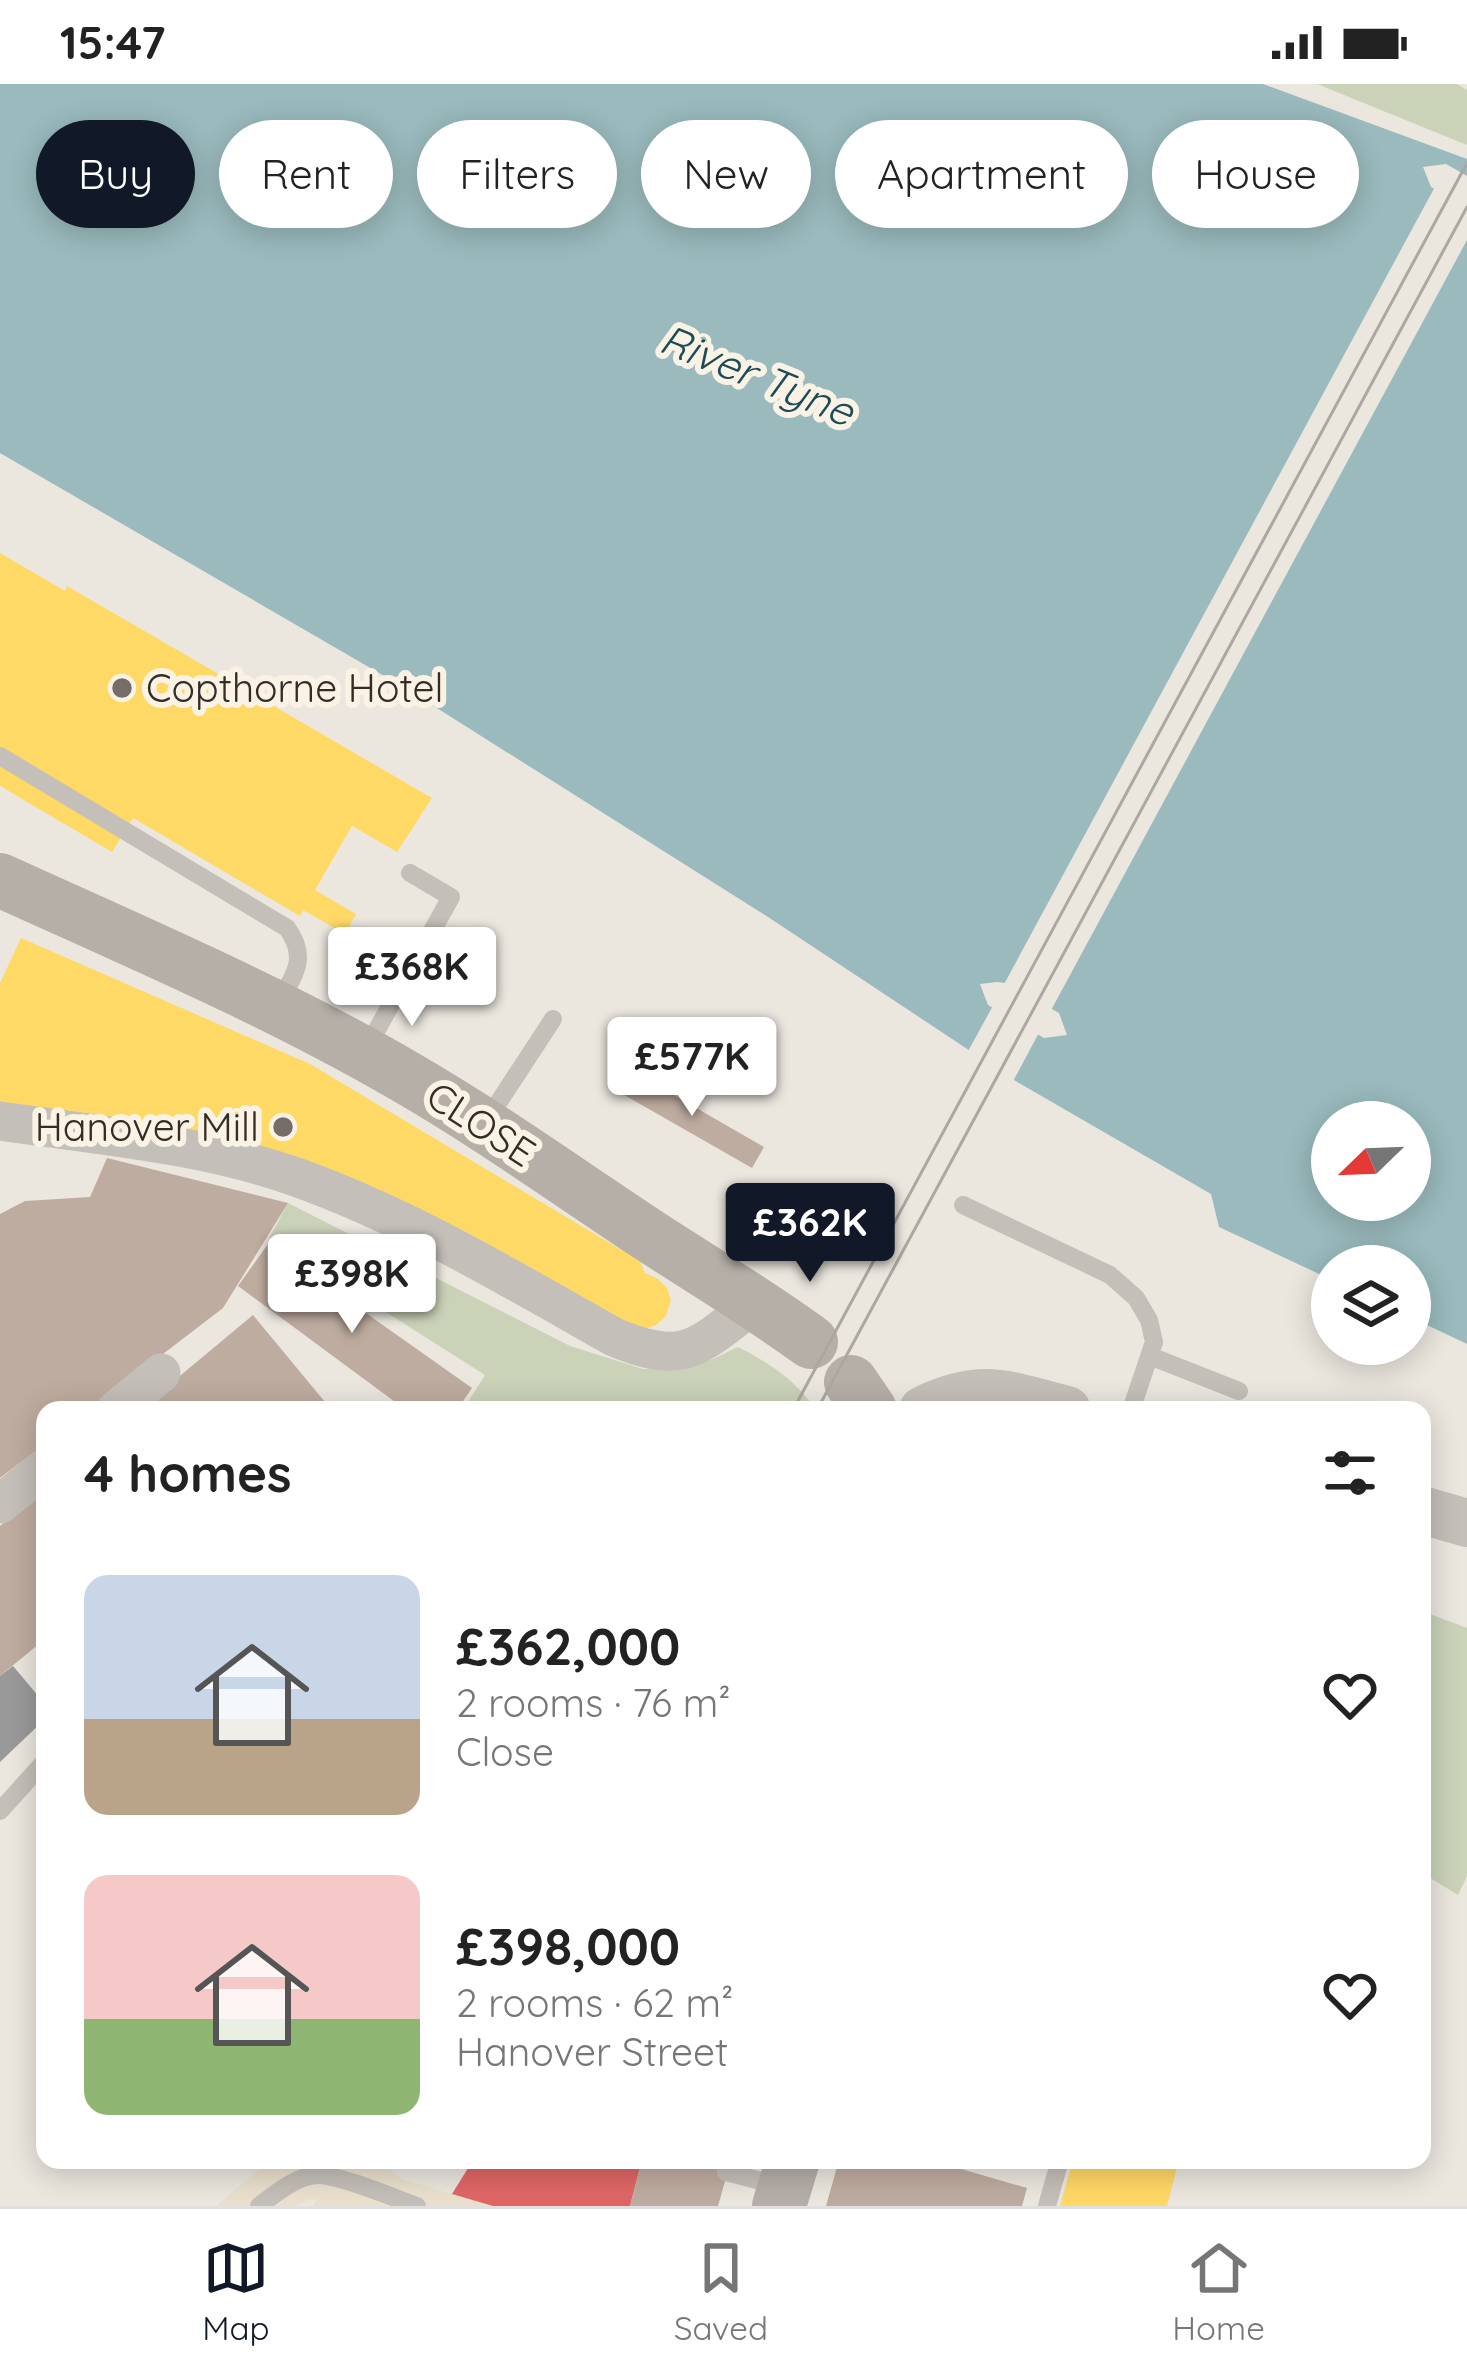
<!DOCTYPE html>
<html lang="en">
<head>
<meta charset="utf-8">
<style>
	body { margin:0; font-family:Quicksand,sans-serif; background:#f2f2f2; color:#222; height:100vh; display:flex; flex-direction:column; font-size:45px; white-space:nowrap }
	* { box-sizing:border-box; margin:0 }
	p { font-size:39px; color:#767676 }
	.icon { flex:none; width:66px; height:66px; fill:none; stroke:currentColor; stroke-width:2; stroke-linecap:round; stroke-linejoin:round }
	.map { position:relative; flex:1; overflow:hidden }
	.sheet { position:absolute; left:36px; top:1317px; width:1395px; height:768px; display:flex; flex-direction:column; background:#fff; border-radius:24px; box-shadow:0 6px 30px #0003 }
	.sheet>* { flex:none }
	.hud { position:absolute; left:36px; top:36px; width:1395px; height:108px; display:flex; gap:24px }
	.needle { width:78px; rotate:247deg }
	.fabs { position:absolute; left:1311px; top:1017px; display:grid; gap:24px }
	.fabs a { display:grid; place-items:center; width:120px; height:120px; border-radius:50%; background:#fff; box-shadow:0 6px 30px #0003; font-size:60px }
	.price { position:absolute; translate:-50% -102px; padding:0 27px; border-radius:12px; background:#fff; color:#222; font-size:39px; line-height:78px; filter:drop-shadow(0 3px 6px #0008) }
	.price::after { content:''; position:absolute; left:50%; top:72px; width:36px; height:27px; margin-left:-18px; background:inherit; clip-path:polygon(0 0,100% 0,50% 100%) }
	.price.selected { background:#111827; color:#fff }
	ul { padding:0; list-style:none }
	li { display:flex; align-items:center; gap:36px; height:300px; padding:0 48px }
	li span { display:grid; place-items:center; flex:none; width:336px; height:240px; border-radius:24px; color:#555 }
	li>.icon { margin-inline-start:auto }
	span .icon { width:144px; height:144px; fill:#fffc; stroke-width:1 }
	li b { font-size:51px }
	h2 { display:flex; justify-content:space-between; align-items:center; height:144px; padding:0 48px; font-size:51px }
	.chip { padding:0 42px; border-radius:54px; background:#fff; box-shadow:0 6px 30px #0003; font-size:42px; line-height:108px }
	.chip.selected { background:#111827; color:#fff }
	.status { display:flex; justify-content:space-between; align-items:center; height:84px; padding:0 60px; background:#fff; direction:ltr }
	.status svg { height:33px; fill:currentColor }
	.dock { display:flex; justify-content:space-around; align-items:center; height:168px; border-top:3px solid #e0e0e0; background:#fff; font-size:33px; color:#767676 }
	.dock a { display:grid; justify-items:center; gap:6px }
	.dock .selected { color:#111827 }
	.map>svg:first-child { display:block }
	.green { fill:#cad2b8 }
	.plaza { fill:#eae0cd }
	.water { fill:#9ababd; fill-rule:evenodd }
	.pier { fill:#ebe7df }
	.homes { fill:#ffd966 }
	.shops { fill:#e06666 }
	.industry { fill:#999 }
	.building { fill:#bfaca0 }
	.lines { fill:none; stroke-linecap:round; stroke-linejoin:round }
	.service { stroke:#c4bfb8; stroke-width:18 }
	.minor { stroke:#c4bfb8; stroke-width:39 }
	.tertiary { stroke:#c4bfb8; stroke-width:48 }
	.secondary { stroke:#b5afa8; stroke-width:54 }
	.tram { stroke:#aca7a2; stroke-width:3 }
	.poi-dot { fill:#756d67; stroke:#f9f2e5; stroke-width:4.5 }
	.labels { text-anchor:middle; stroke-width:12; stroke-linejoin:round; paint-order:stroke }
	.poi-label { font-size:39px; fill:#352c26; stroke:#f9f2e5; text-anchor:start }
	.street-label { font-size:39px; fill:#352c26; stroke:#f9f2e5 }
	.water-label { font-size:42px; font-style:italic; fill:#1c4c56; stroke:#f9f2e5 }
</style>
</head>
<body>
<div class="status"><b>15:47</b><svg viewBox="0 0 49 12"><path d="M0 12V9h3v3zM5 12V6h3v6zM10 12V3h3v9zM15 12V0h3v12zM26 1h20v11H26zM47 4h2v5h-2z"/></svg></div>
<div class="map">
<svg width="1467" height="2122" viewBox="0 0 1467 2122">
	<rect width="100%" height="100%" fill="#ebe7df"/>
	<!-- green -->
	<path class="green" d="M 1317,0 L 1457,0 L 1467,6 L 1467,61 Z
		M 288,1119 L 570,1262 L 643,1285 L 680,1284 L 713,1275 L 738,1263 C 769,1279 796,1296 816,1326 L 463,1326 L 485,1291 L 269,1154 Z
		M 1422,1527 L 1467,1544 L 1467,1792 L 1458,1811 L 1422,1789 Z"/>
	<!-- plaza -->
	<path class="plaza" d="M 270,2076 L 380,2076 L 401,2095 L 493,2122 L 313,2122 L 317,2116 L 310,2115 L 296,2122 L 216,2122 Z"/>
	<!-- water -->
	<path class="water" d="M 0,0 L 1263,0 L 1467,75 L 1467,92 L 1446,80 L 1423,83 L 1431,103 L 1467,124 L 1467,1260 L 1410,1233 L 1410,1182 L 1332,1182 L 1332,1196 L 1219,1143 L 1211,1110 L 1014,996 L 768,833 L 410,607 L 0,369 ZM 997,898 L 1005,899 L 1059,929 L 1067,951 L 1044,954 L 988,921 L 980,900 ZM 1332,1038 L 1410,1038 L 1410,1116 L 1332,1116 Z"/>
	<!-- pier -->
	<path class="pier" d="M 1437,99 L 1467,117 L 1467,156 L 1049,930 L 1002,904 Z
		M 995,918 L 1041,945 L 1011,1001 L 966,971 Z"/>
	<!-- homes -->
	<path class="homes" d="M 0,469 L 65,507 L 67,502 L 432,714 L 397,768 L 352,742 L 315,806 L 356,830 L 345,850 L 303,826 L 300,832 L 133,734 L 112,768 L 0,702 Z
		M 21,854 L 310,980 L 640,1177 L 645,1189 L 658,1195 L 667,1204 L 671,1216 L 666,1232 L 656,1241 L 640,1247 L 196,1051 L 0,1018 L 0,899 Z
		M 1073,2076 L 1179,2076 L 1167,2122 L 1060,2122 Z"/>
	<!-- shops -->
	<path class="shops" d="M 473,2076 L 642,2076 L 630,2122 L 493,2122 L 452,2110 Z"/>
	<!-- industry -->
	<path class="industry" d="M 13,1582 L 45,1620 L 45,1635 L 0,1678 L 0,1592 Z"/>
	<!-- building -->
	<path class="building" d="M 632,987 L 764,1063 L 752,1084 L 619,1008 Z
		M 107,1074 L 288,1119 L 223,1224 L 90,1326 L 45,1326 L 45,1360 L 0,1394 L 0,1130 L 25,1117 L 90,1113 Z
		M 268,1160 L 472,1304 L 457,1326 L 406,1326 L 238,1202 Z
		M 253,1231 L 325,1318 L 316,1326 L 139,1326 Z
		M 45,1404 L 45,1555 L 0,1592 L 0,1442 Z
		M 642,2076 L 731,2076 L 718,2122 L 630,2122 Z
		M 839,2076 L 930,2076 L 1027,2104 L 1022,2122 L 826,2122 Z"/>
	<g class="lines">
		<!-- service -->
		<path class="service" d="M 0,672 L 287,844 C 309,874 294,892 277,921
			M 365,967 L 451,813 L 410,789
			M 487,1036 L 553,935
			M 963,1121 L 1110,1191 L 1136,1214 L 1149,1236 L 1154,1258 L 1131,1326
			M 1150,1272 L 1239,1307
			M 0,1727 L 45,1677
			M 726,2088 L 780,2102
			M 259,2122 C 275,2110 296,2092 317,2091 C 338,2090 394,2114 417,2122
			M 1047,2122 L 1060,2076"/>
		<!-- minor -->
		<path class="minor" d="M 0,1037 C 97,1051 203,1060 296,1093 C 408,1133 511,1195 614,1253 C 687,1284 699,1261 757,1218
			M 116,1326 L 161,1289
			M 0,1420 L 45,1384"/>
		<!-- tertiary -->
		<path class="tertiary" d="M 923,1326 C 983,1297 1007,1311 1067,1326
			M 1422,1426 L 1467,1439"/>
		<!-- secondary -->
		<path class="secondary" d="M 0,796 C 136,858 275,917 404,992 C 489,1041 568,1098 650,1152 C 704,1187 759,1220 811,1258
			M 851,1298 L 870,1326
			M 779,2122 L 793,2076"/>
		<!-- tram -->
		<path class="tram" d="M 793,1326 L 1467,79
			M 817,1326 L 1467,123"/>
	</g>
	<!-- markers -->
	<g class="poi-dot">
		<circle cx="122" cy="604" r="12"/>
		<circle cx="283" cy="1043" r="12"/>
	</g>
	<g class="labels">
		<!-- poi labels -->
		<g class="poi-label">
			<text x="146" y="618">Copthorne Hotel</text>
			<text x="259" y="1057" text-anchor="end">Hanover Mill</text>
		</g>
		<!-- street labels -->
		<g class="street-label">
			<text transform="translate(481 1040) rotate(33)" y="14">CLOSE</text>
		</g>
		<!-- water labels -->
		<g class="water-label">
			<text transform="translate(757 291) rotate(22)" y="15">River Tyne</text>
		</g>
	</g>
</svg>
<div class="fabs">
<a><svg class="needle" viewBox="-14 -14 28 28"><path d="M0-13l5 13h-10z" fill="#e53935"/><path d="M0 13l5-13h-10z" fill="#767676"/></svg></a>
<a><svg class="icon" aria-label="layers" viewBox="0 0 24 24"><path d="M12 4l9 5-9 5-9-5zM3 14l9 5 9-5"/></svg></a>
</div>
<b class="price" style="left:412px;top:945px">£368K</b>
<b class="price" style="left:692px;top:1035px">£577K</b>
<b class="price selected" style="left:810px;top:1201px">£362K</b>
<b class="price" style="left:352px;top:1252px">£398K</b>
<div class="hud">
<a class="chip selected">Buy</a>
<a class="chip">Rent</a>
<a class="chip">Filters</a>
<a class="chip">New</a>
<a class="chip">Apartment</a>
<a class="chip">House</a>
</div>
<section class="sheet">
<h2>4 homes<svg class="icon" aria-label="filters" viewBox="0 0 24 24"><path d="M4 7h16M4 17h16"/><circle cx="9" cy="7" r="2"/><circle cx="15" cy="17" r="2"/></svg></h2>
<ul>
<li><span style="background:linear-gradient(#c9d6e8 60%,#b9a48a 0)"><svg class="icon" aria-label="home" viewBox="0 0 24 24"><path d="M3 11l9-7 9 7M6 9v11h12V9"/></svg></span><div><b>£362,000</b><p>2 rooms · 76 m²</p><p>Close</p></div><svg class="icon" aria-label="heart" viewBox="0 0 24 24"><path d="M12 20l-8-8c-3-5 5-10 8-4 3-6 11-1 8 4z"/></svg></li>
<li><span style="background:linear-gradient(#f6c9c9 60%,#8fb573 0)"><svg class="icon" aria-label="home" viewBox="0 0 24 24"><path d="M3 11l9-7 9 7M6 9v11h12V9"/></svg></span><div><b>£398,000</b><p>2 rooms · 62 m²</p><p>Hanover Street</p></div><svg class="icon" aria-label="heart" viewBox="0 0 24 24"><path d="M12 20l-8-8c-3-5 5-10 8-4 3-6 11-1 8 4z"/></svg></li>
</ul>
</section>
</div>
<nav class="dock">
<a class="selected"><svg class="icon" aria-label="map" viewBox="0 0 24 24"><path d="M3 6l6-2 6 2 6-2v14l-6 2-6-2-6 2zM9 4v14M15 6v14"/></svg>Map</a>
<a><svg class="icon" aria-label="saved" viewBox="0 0 24 24"><path d="M7 4h10v16l-5-4-5 4z"/></svg>Saved</a>
<a><svg class="icon" aria-label="home" viewBox="0 0 24 24"><path d="M3 11l9-7 9 7M6 9v11h12V9"/></svg>Home</a>
</nav>
</body>
</html>
